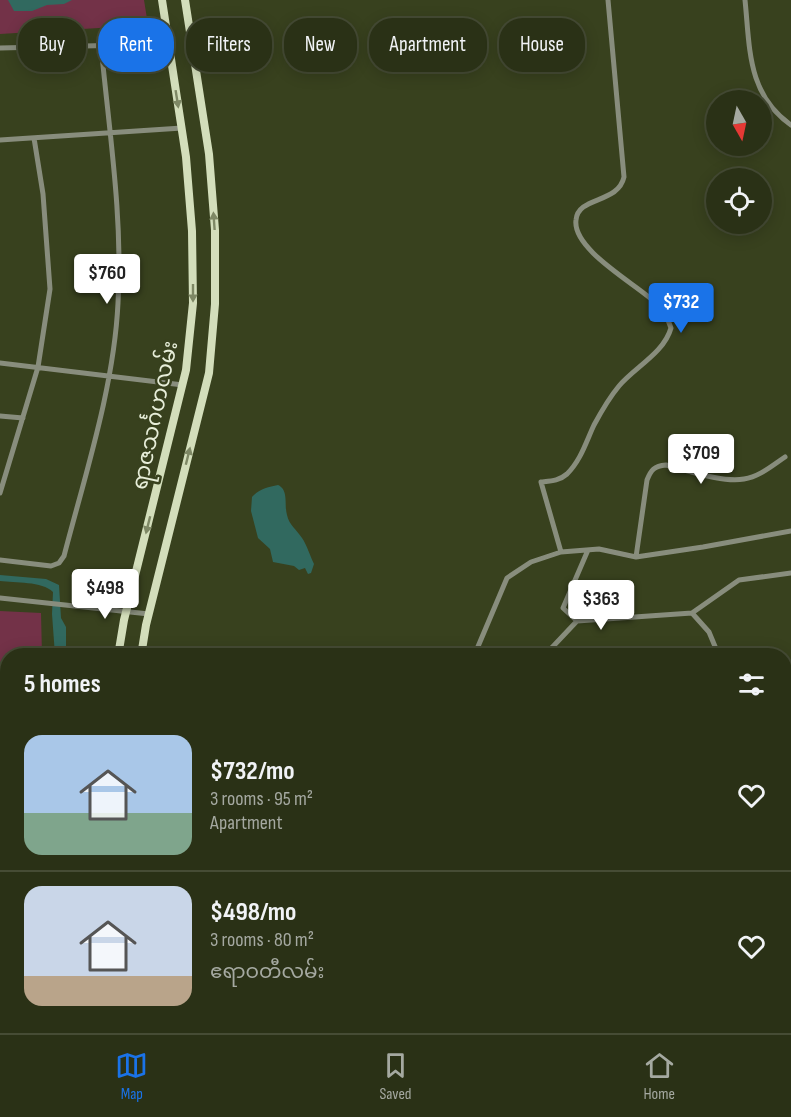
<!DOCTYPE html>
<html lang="en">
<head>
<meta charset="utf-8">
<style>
	body { margin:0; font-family:"Sofia Sans Condensed","Noto Sans Myanmar",sans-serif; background:#32391f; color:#f1f3f6; height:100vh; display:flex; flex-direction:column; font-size:22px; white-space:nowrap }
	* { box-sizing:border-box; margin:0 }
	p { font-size:20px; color:#a5a9a1 }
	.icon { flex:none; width:33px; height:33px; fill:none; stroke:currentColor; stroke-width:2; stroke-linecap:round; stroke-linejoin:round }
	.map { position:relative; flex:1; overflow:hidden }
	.drawer { position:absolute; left:0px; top:648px; width:792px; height:386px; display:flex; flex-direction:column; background:#2a3116; border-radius:24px 24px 0 0; box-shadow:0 3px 15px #0003,0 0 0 2px #464c35 }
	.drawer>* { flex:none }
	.guide { position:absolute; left:18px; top:18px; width:756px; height:54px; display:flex; gap:12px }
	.needle { width:39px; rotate:171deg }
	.tools { position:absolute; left:706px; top:90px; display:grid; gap:12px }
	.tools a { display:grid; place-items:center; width:66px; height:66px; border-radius:50%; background:#2a3116; box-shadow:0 3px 15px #0003,0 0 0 2px #464c35; font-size:30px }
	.price { position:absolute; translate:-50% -51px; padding:0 14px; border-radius:6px; background:#fff; color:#222; font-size:20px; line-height:39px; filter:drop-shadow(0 2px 3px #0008) }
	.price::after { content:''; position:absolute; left:50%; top:36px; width:18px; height:14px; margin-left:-9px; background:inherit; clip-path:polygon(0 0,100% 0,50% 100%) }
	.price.on { background:#1a73e8; color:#fff }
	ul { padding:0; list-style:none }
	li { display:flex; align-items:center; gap:18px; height:150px; padding:0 24px }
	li+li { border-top:2px solid #464c35 }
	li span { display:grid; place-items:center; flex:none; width:168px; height:120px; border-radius:18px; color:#555 }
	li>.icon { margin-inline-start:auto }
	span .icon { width:72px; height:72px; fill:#fffc; stroke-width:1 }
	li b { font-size:26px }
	h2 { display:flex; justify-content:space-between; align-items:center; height:72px; padding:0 24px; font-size:26px }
	.pill { padding:0 21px; border-radius:24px; background:#2a3116; box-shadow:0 3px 15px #0003,0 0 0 2px #464c35; font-size:21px; line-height:54px }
	.pill.on { background:#1a73e8; color:#fff }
	.tab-bar { display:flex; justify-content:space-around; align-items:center; height:84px; border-top:2px solid #464c35; background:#2a3116; font-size:16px; color:#a5a9a1 }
	.tab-bar a { display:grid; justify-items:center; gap:3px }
	.tab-bar .on { color:#1a73e8 }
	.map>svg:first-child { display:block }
	.green { fill:#733248 }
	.water { fill:#31695f }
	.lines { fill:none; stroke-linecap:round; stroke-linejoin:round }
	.minor { stroke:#888d7d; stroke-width:5 }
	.tertiary { stroke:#888d7d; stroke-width:6 }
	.primary { stroke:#d3debb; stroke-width:8 }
	.oneway { fill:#7e8865 }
	.labels { text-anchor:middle; stroke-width:5; stroke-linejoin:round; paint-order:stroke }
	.street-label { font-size:22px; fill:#e7eed9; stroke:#38411e }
</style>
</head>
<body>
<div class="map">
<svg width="791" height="1033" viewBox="0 0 791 1033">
	<rect width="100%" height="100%" fill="#38411e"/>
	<!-- green -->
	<path class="green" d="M 0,0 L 144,0 L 148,25 L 0,34 Z
		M 0,611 L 41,613 L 42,655 L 8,656 L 7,848 L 0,848 Z"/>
	<!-- water -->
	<path class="water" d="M 8,0 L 72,0 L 64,4 L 47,5 L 32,11 L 14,11 Z
		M 278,485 C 289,490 284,505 287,515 C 289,525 297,530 302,538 C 307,545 310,556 314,564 L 311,573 L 308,574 L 305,568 L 299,570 L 294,566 L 273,562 L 270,549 L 258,538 L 251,511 L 252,497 C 259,489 268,487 278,485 Z
		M 0,575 L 46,579 L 59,585 L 61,618 L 66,627 L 66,655 L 55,655 L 52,614 L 53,592 C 42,581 15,583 0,581 Z"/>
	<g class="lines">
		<!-- minor -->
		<path class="minor" d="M 745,0 C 750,48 747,94 791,125
			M 0,48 L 168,44
			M 0,140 L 182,128
			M 0,363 L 183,385
			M 0,416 L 23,418
			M 0,493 L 38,367 L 50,289 L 43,194 L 34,138
			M 588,550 L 563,608 L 577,621 L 692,613 L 709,632 L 719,656
			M 561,552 L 541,482 C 551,481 559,481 567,474 C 581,460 586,442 594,425 C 601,412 609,398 619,386 C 635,367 664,353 671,328 C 668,319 664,311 657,304 C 638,285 572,250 576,220 C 578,196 618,204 624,177 L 608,0
			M 636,557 L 647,480 C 651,470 654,466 666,465 C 687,470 722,483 744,479 C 759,477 773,465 785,457
			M 0,560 L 51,566 L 59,563 L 64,556 C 85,475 114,387 118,303 C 123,217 109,131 101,45
			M 0,598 L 149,614
			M 692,613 L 739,580 L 791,573
			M 474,656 L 507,578 L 531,562 L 561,552 L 599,549 L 636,557 L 703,547 L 791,531
			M 544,656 L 577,621
			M 296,1026 L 300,1033
			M 571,1026 L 575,1033
			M 619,1026 L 624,1033
			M 402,1033 L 418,1026
			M 674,1033 L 684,1026"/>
		<!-- tertiary -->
		<path class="tertiary" d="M 0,863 L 8,863"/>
		<!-- primary -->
		<path class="primary" d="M 118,656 L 124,620 L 186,370 L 193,303 L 192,231 L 186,157 L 162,0
			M 141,656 L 146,625 L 209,373 L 215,304 L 215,230 L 209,154 L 185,0
			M 97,1026 L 97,1033
			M 115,1026 L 116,1033"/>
	</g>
	<!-- one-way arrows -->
	<defs><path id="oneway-solid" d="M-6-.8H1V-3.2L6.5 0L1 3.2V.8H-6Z" transform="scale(1.5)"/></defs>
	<g class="oneway">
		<use href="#oneway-solid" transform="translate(177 99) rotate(81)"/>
		<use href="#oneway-solid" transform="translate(214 221) rotate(-94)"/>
		<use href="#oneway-solid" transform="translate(193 293) rotate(90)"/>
		<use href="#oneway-solid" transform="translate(188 456) rotate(-76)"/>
		<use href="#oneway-solid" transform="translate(148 525) rotate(104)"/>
	</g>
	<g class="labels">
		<!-- street labels -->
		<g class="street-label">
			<text transform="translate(154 415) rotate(-78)" y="8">ရာဇသင်္ဂဟလမ်း</text>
		</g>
	</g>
</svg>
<div class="tools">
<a><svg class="needle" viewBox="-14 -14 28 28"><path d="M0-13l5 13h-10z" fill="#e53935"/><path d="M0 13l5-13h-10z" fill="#a5a9a1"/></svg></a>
<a><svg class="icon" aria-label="locate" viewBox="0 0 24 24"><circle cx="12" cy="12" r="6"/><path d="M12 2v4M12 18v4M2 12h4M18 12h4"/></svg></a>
</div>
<b class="price" style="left:107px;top:305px">$760</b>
<b class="price on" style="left:681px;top:334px">$732</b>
<b class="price" style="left:701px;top:485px">$709</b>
<b class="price" style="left:105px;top:620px">$498</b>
<b class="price" style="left:601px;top:631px">$363</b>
<div class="guide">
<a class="pill">Buy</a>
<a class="pill on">Rent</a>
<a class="pill">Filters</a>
<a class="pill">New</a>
<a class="pill">Apartment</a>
<a class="pill">House</a>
</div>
<section class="drawer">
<h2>5 homes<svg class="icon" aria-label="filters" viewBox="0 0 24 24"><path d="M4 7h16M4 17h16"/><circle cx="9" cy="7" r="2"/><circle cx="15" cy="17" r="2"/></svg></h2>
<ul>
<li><span style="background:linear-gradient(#a9c7e8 65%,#7fa58c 0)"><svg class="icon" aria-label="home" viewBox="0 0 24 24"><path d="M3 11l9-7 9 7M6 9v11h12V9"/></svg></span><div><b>$732/mo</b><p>3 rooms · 95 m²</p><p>Apartment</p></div><svg class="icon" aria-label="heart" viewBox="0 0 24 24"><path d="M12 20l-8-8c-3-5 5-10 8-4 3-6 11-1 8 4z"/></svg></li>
<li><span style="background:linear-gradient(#c9d6e8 75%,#b9a48a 0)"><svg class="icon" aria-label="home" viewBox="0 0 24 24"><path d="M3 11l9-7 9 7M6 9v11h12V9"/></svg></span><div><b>$498/mo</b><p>3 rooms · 80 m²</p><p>ဧရာဝတီလမ်း</p></div><svg class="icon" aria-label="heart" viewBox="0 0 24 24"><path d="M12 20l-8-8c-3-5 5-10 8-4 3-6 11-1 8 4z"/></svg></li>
</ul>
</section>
</div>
<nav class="tab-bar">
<a class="on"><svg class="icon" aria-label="map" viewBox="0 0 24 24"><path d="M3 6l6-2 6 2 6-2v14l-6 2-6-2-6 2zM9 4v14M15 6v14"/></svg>Map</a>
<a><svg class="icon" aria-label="saved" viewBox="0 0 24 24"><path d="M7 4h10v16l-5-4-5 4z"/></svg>Saved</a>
<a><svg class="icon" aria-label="home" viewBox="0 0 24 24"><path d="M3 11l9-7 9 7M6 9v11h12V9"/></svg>Home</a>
</nav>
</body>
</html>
